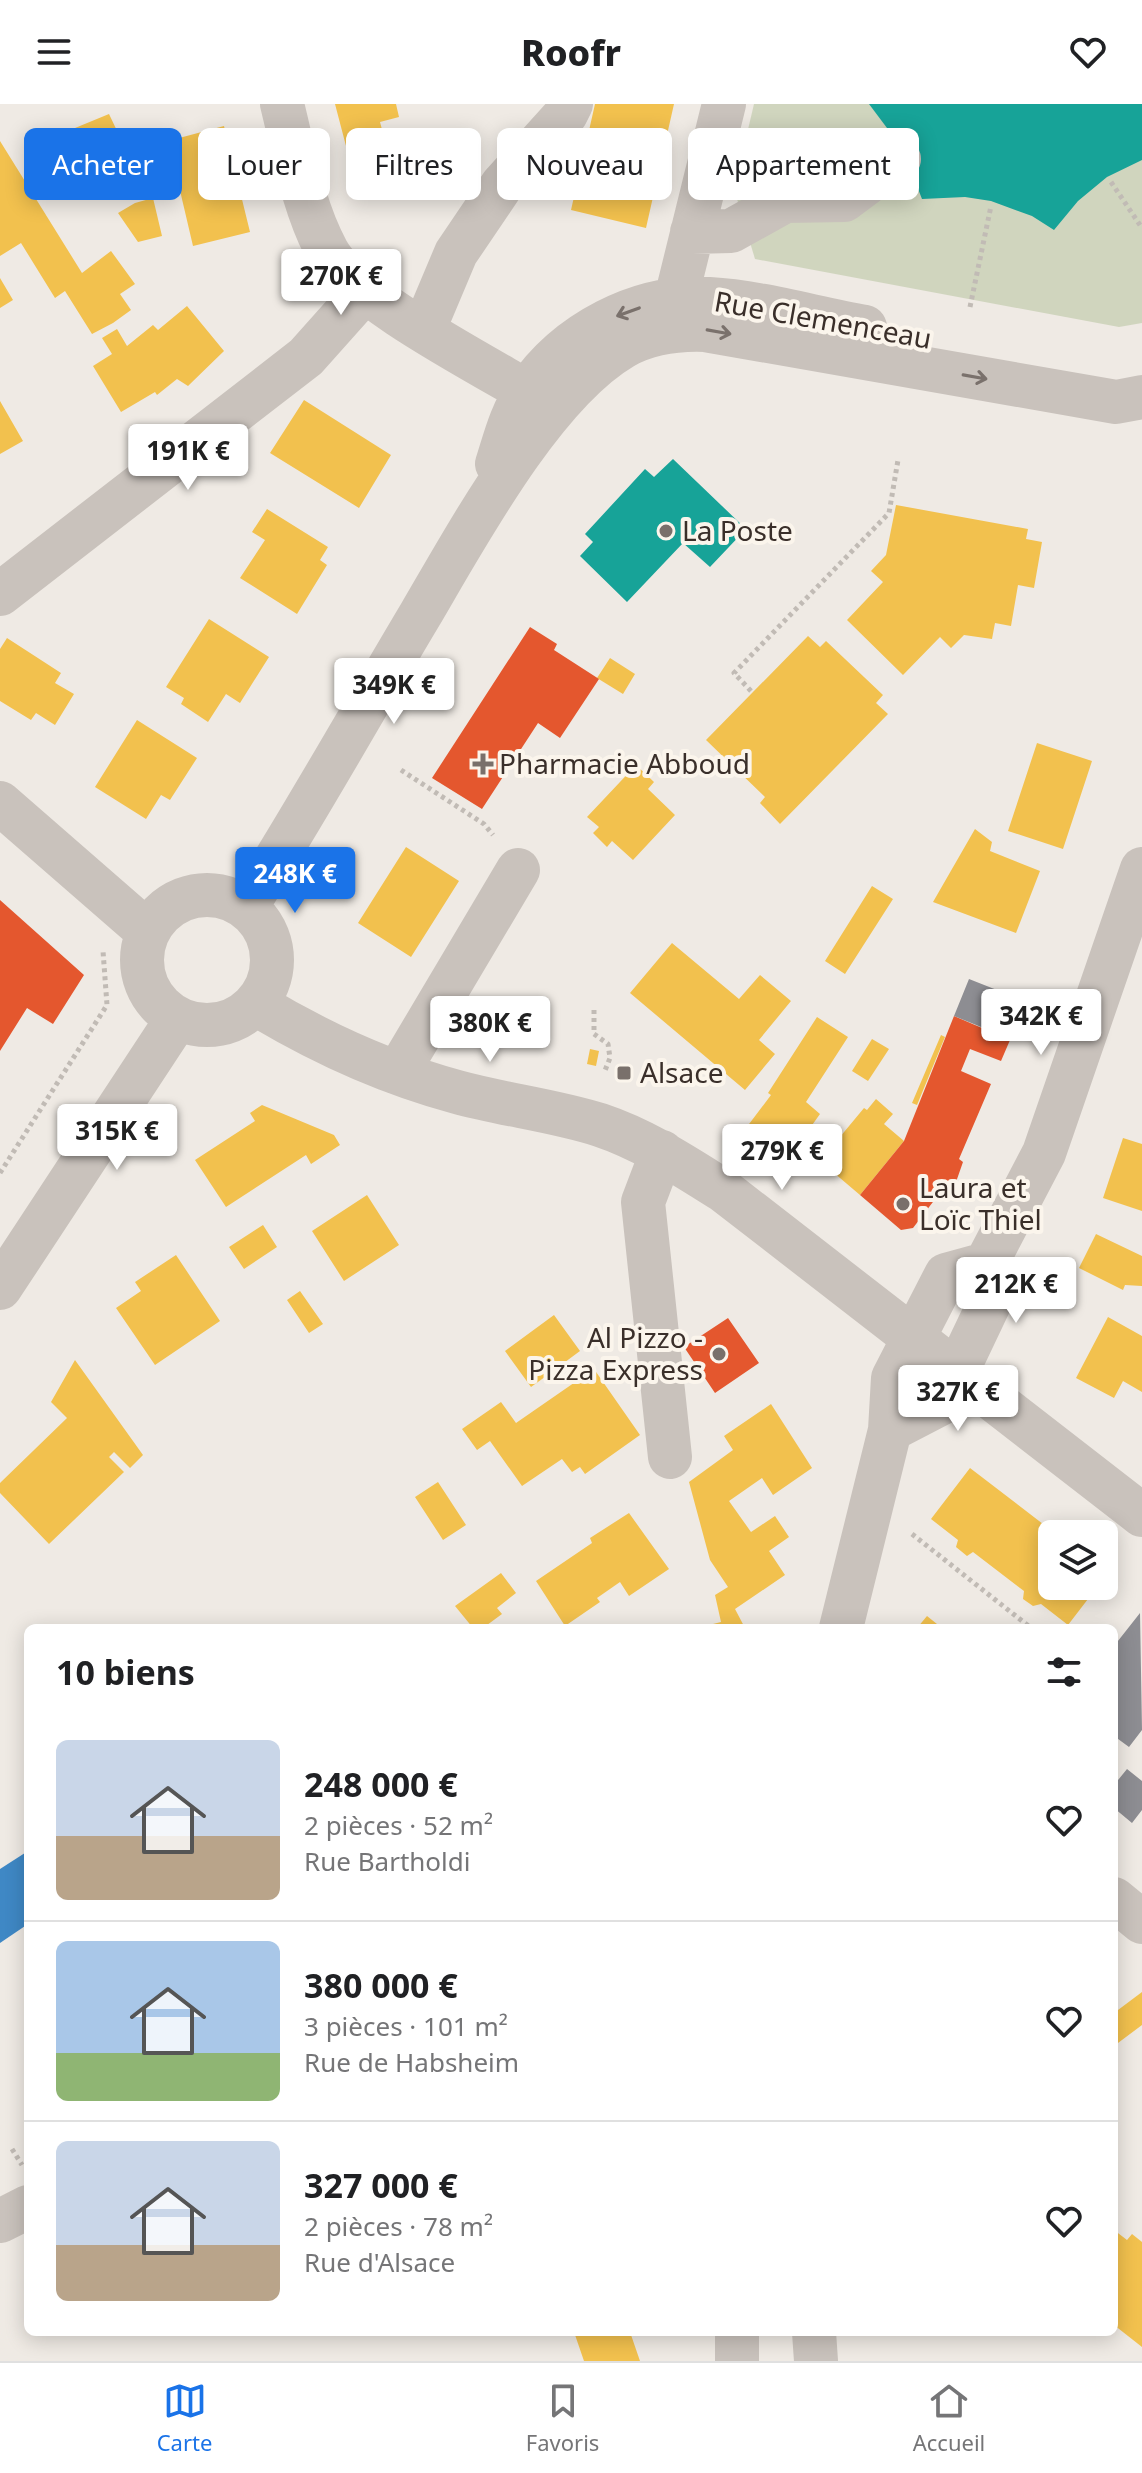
<!DOCTYPE html>
<html lang="fr">
<head>
<meta charset="utf-8">
<style>
	body { margin:0; font-family:"Noto Sans",sans-serif; background:#f2f2f2; color:#202124; height:100vh; display:flex; flex-direction:column; font-size:30px; white-space:nowrap }
	* { box-sizing:border-box; margin:0 }
	p { font-size:26px; color:#757577 }
	.icon { flex:none; width:44px; height:44px; fill:none; stroke:currentColor; stroke-width:2; stroke-linecap:round; stroke-linejoin:round }
	.map { position:relative; flex:1; overflow:hidden }
	.details { position:absolute; left:24px; top:1520px; width:1094px; height:712px; display:flex; flex-direction:column; background:#fff; border-radius:12px; box-shadow:0 4px 20px #0003 }
	.details>* { flex:none }
	.banner { position:absolute; left:24px; top:24px; width:1094px; height:72px; display:flex; gap:16px }
	.fabs { position:absolute; left:1038px; top:1416px; display:grid; gap:16px }
	.fabs a { display:grid; place-items:center; width:80px; height:80px; border-radius:12px; background:#fff; box-shadow:0 4px 20px #0003; font-size:40px }
	.price { position:absolute; translate:-50% -68px; padding:0 18px; border-radius:8px; background:#fff; color:#222; font-size:26px; line-height:52px; filter:drop-shadow(0 2px 4px #0008) }
	.price::after { content:''; position:absolute; left:50%; top:48px; width:24px; height:18px; margin-left:-12px; background:inherit; clip-path:polygon(0 0,100% 0,50% 100%) }
	.price.selected { background:#1a73e8; color:#fff }
	ul { padding:0; list-style:none }
	li { display:flex; align-items:center; gap:24px; height:200px; padding:0 32px }
	li+li { border-top:2px solid #e0e0e0 }
	li span { display:grid; place-items:center; flex:none; width:224px; height:160px; border-radius:12px; color:#555 }
	li>.icon { margin-inline-start:auto }
	span .icon { width:96px; height:96px; fill:#fffc; stroke-width:1 }
	li b { font-size:34px }
	h2 { display:flex; justify-content:space-between; align-items:center; height:96px; padding:0 32px; font-size:34px }
	.tag { padding:0 28px; border-radius:12px; background:#fff; box-shadow:0 4px 20px #0003; font-size:28px; line-height:72px }
	.tag.selected { background:#1a73e8; color:#fff }
	header { display:flex; justify-content:space-between; align-items:center; height:104px; padding:0 32px; background:#fff; font-size:36px; font-weight:800 }
	.tabs { display:flex; justify-content:space-around; align-items:center; height:112px; border-top:2px solid #e0e0e0; background:#fff; font-size:22px; color:#757577 }
	.tabs a { display:grid; justify-items:center; gap:4px }
	.tabs .selected { color:#1a73e8 }
	.map>svg:first-child { display:block }
	.green { fill:#d0d5be }
	.homes { fill:#f2c14e }
	.shops { fill:#e4572e }
	.schools { fill:#3f88c5 }
	.public { fill:#17a398 }
	.industry { fill:#8d8d92 }
	.lines { fill:none; stroke-linecap:round; stroke-linejoin:round }
	.path { stroke:#c1bbb5; stroke-width:5; stroke-dasharray:4 4; stroke-linecap:butt }
	.minor { stroke:#c9c2bc; stroke-width:44 }
	.oneway { stroke:#7a716c }
	.poi-dot { fill:#79706b; stroke:#fbf5ec; stroke-width:3 }
	.labels { text-anchor:middle; stroke-width:8; stroke-linejoin:round; paint-order:stroke }
	.street-label { font-size:28px; fill:#3a2f2a; stroke:#fbf5ec }
	.poi-label { font-size:28px; fill:#3a2f2a; stroke:#fbf5ec; text-anchor:start }
</style>
</head>
<body>
<header><svg class="icon" aria-label="menu" viewBox="0 0 24 24"><path d="M4 6h16M4 12h16M4 18h16"/></svg>Roofr<svg class="icon" aria-label="heart" viewBox="0 0 24 24"><path d="M12 20l-8-8c-3-5 5-10 8-4 3-6 11-1 8 4z"/></svg></header>
<div class="map">
<svg width="1142" height="2257" viewBox="0 0 1142 2257">
	<rect width="100%" height="100%" fill="#efeae4"/>
	<!-- green -->
	<path class="green" d="M 754,0 L 1142,0 L 1142,219 L 1119,223 L 755,155 L 734,85 Z"/>
	<!-- homes -->
	<path class="homes" d="M 335,0 L 396,0 L 399,13 L 380,18 L 389,52 L 351,61 Z
		M 595,0 L 674,0 L 646,124 L 571,106 Z
		M 109,10 L 119,31 L 106,39 L 119,76 L 99,84 L 75,24 Z
		M 224,22 L 250,128 L 193,142 L 178,78 L 164,82 L 158,56 L 172,53 L 168,37 Z
		M 0,37 L 82,169 L 111,147 L 135,180 L 120,190 L 131,206 L 113,219 L 92,230 L 65,187 L 55,194 L 21,139 L 0,152 Z
		M 153,94 L 162,132 L 138,138 L 118,109 L 135,99 Z
		M 0,174 L 13,196 L 0,204 Z
		M 187,202 L 224,247 L 188,282 L 177,275 L 157,291 L 155,288 L 121,308 L 93,262 L 112,250 L 102,234 L 117,225 L 127,242 L 153,221 L 158,226 Z
		M 304,296 L 391,351 L 359,404 L 270,349 Z
		M 0,297 L 23,337 L 0,350 Z
		M 896,401 L 1028,425 L 1026,435 L 1042,438 L 1034,484 L 1018,481 L 1011,522 L 995,519 L 992,535 L 964,531 L 951,544 L 940,533 L 903,571 L 847,516 L 883,478 L 871,467 L 886,451 Z
		M 267,405 L 328,443 L 320,456 L 327,461 L 297,510 L 240,474 L 265,436 L 252,428 Z
		M 209,515 L 269,553 L 240,599 L 226,590 L 208,618 L 181,600 L 184,594 L 166,583 Z
		M 808,532 L 820,543 L 826,537 L 883,591 L 876,599 L 888,610 L 780,720 L 760,699 L 765,693 L 706,636 Z
		M 7,534 L 61,569 L 55,579 L 74,590 L 55,621 L 36,609 L 31,616 L 0,597 L 0,545 Z
		M 610,554 L 635,570 L 623,590 L 597,574 Z
		M 137,616 L 197,654 L 170,696 L 161,691 L 146,715 L 95,683 Z
		M 1037,639 L 1092,657 L 1063,745 L 1008,727 Z
		M 636,661 L 654,678 L 648,685 L 675,711 L 633,756 L 612,737 L 607,743 L 593,729 L 599,723 L 587,713 Z
		M 975,725 L 992,738 L 990,747 L 1040,767 L 1016,829 L 933,798 Z
		M 406,743 L 459,777 L 411,853 L 358,819 Z
		M 872,782 L 893,795 L 845,870 L 825,857 Z
		M 672,839 L 739,895 L 760,871 L 791,897 L 759,936 L 775,950 L 745,986 L 630,889 Z
		M 817,913 L 848,933 L 806,998 L 820,1010 L 810,1024 L 814,1028 L 785,1063 L 743,1028 L 771,991 L 768,989 Z
		M 941,931 L 945,933 L 917,1001 L 912,999 Z
		M 872,935 L 889,945 L 868,977 L 852,967 Z
		M 590,945 L 599,947 L 596,962 L 587,960 Z
		M 876,995 L 893,1010 L 884,1020 L 904,1037 L 860,1091 L 820,1057 L 864,1004 L 867,1006 Z
		M 262,1001 L 334,1031 L 340,1041 L 311,1060 L 306,1051 L 226,1103 L 195,1056 L 255,1017 L 250,1009 Z
		M 1123,1034 L 1142,1040 L 1142,1107 L 1103,1094 Z
		M 367,1091 L 399,1141 L 344,1177 L 312,1127 Z
		M 263,1121 L 277,1143 L 244,1165 L 229,1143 Z
		M 1096,1130 L 1142,1152 L 1142,1182 L 1125,1181 L 1123,1186 L 1079,1164 Z
		M 176,1151 L 220,1217 L 155,1261 L 116,1204 L 141,1187 L 135,1178 Z
		M 300,1187 L 323,1220 L 309,1229 L 287,1196 Z
		M 554,1211 L 580,1247 L 557,1264 L 562,1272 L 554,1277 L 549,1270 L 531,1283 L 505,1247 Z
		M 1108,1213 L 1142,1232 L 1142,1288 L 1123,1277 L 1114,1294 L 1076,1274 Z
		M 75,1256 L 143,1351 L 130,1364 L 114,1348 L 109,1353 L 124,1368 L 49,1440 L 0,1389 L 0,1379 L 67,1314 L 51,1298 Z
		M 594,1265 L 640,1331 L 585,1370 L 580,1363 L 572,1368 L 562,1355 L 522,1382 L 490,1337 L 477,1346 L 462,1325 L 501,1298 L 516,1319 Z
		M 771,1300 L 812,1364 L 773,1391 L 762,1374 L 729,1397 L 751,1428 L 775,1412 L 789,1433 L 769,1447 L 785,1471 L 735,1505 L 745,1524 L 697,1524 L 721,1518 L 715,1491 L 728,1483 L 710,1456 L 689,1378 L 733,1346 L 724,1332 Z
		M 970,1364 L 1056,1430 L 1052,1430 L 1052,1482 L 1098,1482 L 1068,1521 L 1041,1500 L 1033,1502 L 1023,1495 L 1024,1487 L 973,1448 L 967,1452 L 956,1443 L 958,1436 L 931,1415 Z
		M 438,1378 L 466,1421 L 443,1436 L 415,1393 Z
		M 629,1409 L 669,1465 L 629,1492 L 620,1478 L 597,1494 L 600,1498 L 565,1522 L 536,1477 L 592,1439 L 590,1434 Z
		M 501,1469 L 516,1489 L 497,1504 L 502,1510 L 483,1524 L 473,1524 L 455,1502 Z
		M 927,1512 L 942,1524 L 917,1524 Z
		M 1142,1888 L 1142,1921 L 1114,1942 L 1114,1909 Z
		M 1114,2126 L 1127,2136 L 1132,2130 L 1142,2138 L 1142,2243 L 1114,2221 Z
		M 574,2228 L 630,2228 L 640,2257 L 584,2257 Z"/>
	<!-- shops -->
	<path class="shops" d="M 530,523 L 557,540 L 554,546 L 599,575 L 560,634 L 538,619 L 482,705 L 432,674 Z
		M 0,796 L 84,871 L 53,920 L 27,904 L 0,947 Z
		M 954,912 L 1010,936 L 1001,957 L 970,945 L 961,967 L 991,980 L 959,1055 L 963,1058 L 956,1078 L 949,1077 L 913,1124 L 901,1126 L 860,1091 L 904,1037 Z
		M 728,1214 L 759,1259 L 715,1289 L 684,1243 Z"/>
	<!-- schools -->
	<path class="schools" d="M 28,1747 L 28,1820 L 0,1839 L 0,1765 Z"/>
	<!-- public -->
	<path class="public" d="M 869,0 L 1142,0 L 1142,56 L 1107,73 L 1078,97 L 1054,126 L 1032,112 L 991,97 L 965,93 L 922,95 L 902,44 Z
		M 673,355 L 746,425 L 710,463 L 683,439 L 627,498 L 580,452 L 593,438 L 585,430 L 645,365 L 654,373 Z"/>
	<!-- industry -->
	<path class="industry" d="M 969,875 L 1007,890 L 991,927 L 954,912 Z
		M 1140,1509 L 1142,1626 L 1129,1643 L 1114,1632 L 1114,1542 Z
		M 1127,1665 L 1142,1677 L 1142,1706 L 1132,1719 L 1114,1704 L 1114,1681 Z"/>
	<g class="lines">
		<!-- path -->
		<path class="path" d="M 1111,78 L 1142,124
			M 970,203 L 991,102
			M 751,587 L 734,569 L 889,409 L 898,356
			M 401,666 L 484,720 L 493,731
			M 594,906 L 594,930 L 608,940 L 610,954 L 604,969
			M 0,1069 L 107,901 L 103,847
			M 912,1430 L 1031,1524
			M 12,2045 L 22,2061"/>
		<!-- minor -->
		<path class="minor" d="M 282,0 C 294,48 303,103 327,147 C 354,197 499,269 552,302
			M 692,128 L 731,127 L 785,97 L 844,96 L 899,55
			M 669,223 L 724,0
			M 424,225 L 456,149 L 502,81 L 566,10 L 571,0
			M 497,360 C 505,335 511,309 527,287 C 566,229 639,190 709,195 C 761,198 814,214 865,223
			M 0,490 L 306,253 L 364,188
			M 0,699 L 148,828
			M142 856a65 65 0 1 1 130 0a65 65 0 1 1-130 0Z
			M 246,803 C 307,707 362,608 420,511 C 467,431 543,290 623,243 C 648,229 677,225 705,226 L 1116,298 L 1142,293
			M 256,900 C 317,937 387,969 457,988 C 504,1001 553,1006 600,1021 C 645,1036 684,1062 724,1087 L 1142,1411
			M 398,968 L 518,766
			M 662,1048 L 643,1098 L 670,1353
			M 0,1184 L 177,915
			M 890,1326 L 942,1299 L 990,1198 L 986,1160 L 1044,1049 L 1142,765
			M 841,1524 L 890,1326 L 893,1274 L 946,1171 L 986,1160
			M 1114,1795 L 1142,1818
			M 0,2117 L 28,2103
			M 814,2228 L 816,2257
			M 737,2257 L 737,2228"/>
	</g>
	<!-- one-way arrows -->
	<defs><path id="oneway-shaft" d="M-6 0H5M1.5-3L5.5 0L1.5 3" fill="none" stroke-width="1.6" stroke-linecap="round" stroke-linejoin="round" transform="scale(2)"/></defs>
	<g class="oneway">
		<use href="#oneway-shaft" transform="translate(628 208) rotate(160)"/>
		<use href="#oneway-shaft" transform="translate(719 228) rotate(10)"/>
		<use href="#oneway-shaft" transform="translate(975 273) rotate(10)"/>
	</g>
	<!-- markers -->
	<g class="poi-dot">
		<circle cx="666" cy="427" r="8"/>
		<path d="M479 648h8v8h8v8h-8v8h-8v-8h-8v-8h8z"/>
		<rect x="616" y="961" width="16" height="16" rx="4"/>
		<circle cx="903" cy="1100" r="8"/>
		<circle cx="719" cy="1250" r="8"/>
	</g>
	<g class="labels">
		<!-- street labels -->
		<g class="street-label">
			<text transform="translate(823 216) rotate(10)" y="10">Rue Clemenceau</text>
		</g>
		<!-- poi labels -->
		<g class="poi-label">
			<text x="682" y="437">La Poste</text>
			<text x="499" y="670">Pharmacie Abboud</text>
			<text x="640" y="979">Alsace</text>
			<text x="919" y="1094">Laura et<tspan x="919" dy="32">Loïc Thiel</tspan></text>
			<text x="703" y="1244" text-anchor="end">Al Pizzo -<tspan x="703" dy="32">Pizza Express</tspan></text>
		</g>
	</g>
</svg>
<div class="fabs">
<a><svg class="icon" aria-label="layers" viewBox="0 0 24 24"><path d="M12 4l9 5-9 5-9-5zM3 14l9 5 9-5"/></svg></a>
</div>
<b class="price" style="left:341px;top:213px">270K €</b>
<b class="price" style="left:188px;top:388px">191K €</b>
<b class="price" style="left:394px;top:622px">349K €</b>
<b class="price selected" style="left:295px;top:811px">248K €</b>
<b class="price" style="left:1041px;top:953px">342K €</b>
<b class="price" style="left:490px;top:960px">380K €</b>
<b class="price" style="left:117px;top:1068px">315K €</b>
<b class="price" style="left:782px;top:1088px">279K €</b>
<b class="price" style="left:1016px;top:1221px">212K €</b>
<b class="price" style="left:958px;top:1329px">327K €</b>
<div class="banner">
<a class="tag selected">Acheter</a>
<a class="tag">Louer</a>
<a class="tag">Filtres</a>
<a class="tag">Nouveau</a>
<a class="tag">Appartement</a>
</div>
<section class="details">
<h2>10 biens<svg class="icon" aria-label="filters" viewBox="0 0 24 24"><path d="M4 7h16M4 17h16"/><circle cx="9" cy="7" r="2"/><circle cx="15" cy="17" r="2"/></svg></h2>
<ul>
<li><span style="background:linear-gradient(#c9d6e8 60%,#b9a48a 0)"><svg class="icon" aria-label="home" viewBox="0 0 24 24"><path d="M3 11l9-7 9 7M6 9v11h12V9"/></svg></span><div><b>248 000 €</b><p>2 pièces · 52 m²</p><p>Rue Bartholdi</p></div><svg class="icon" aria-label="heart" viewBox="0 0 24 24"><path d="M12 20l-8-8c-3-5 5-10 8-4 3-6 11-1 8 4z"/></svg></li>
<li><span style="background:linear-gradient(#a9c7e8 70%,#8fb573 0)"><svg class="icon" aria-label="home" viewBox="0 0 24 24"><path d="M3 11l9-7 9 7M6 9v11h12V9"/></svg></span><div><b>380 000 €</b><p>3 pièces · 101 m²</p><p>Rue de Habsheim</p></div><svg class="icon" aria-label="heart" viewBox="0 0 24 24"><path d="M12 20l-8-8c-3-5 5-10 8-4 3-6 11-1 8 4z"/></svg></li>
<li><span style="background:linear-gradient(#c9d6e8 65%,#b9a48a 0)"><svg class="icon" aria-label="home" viewBox="0 0 24 24"><path d="M3 11l9-7 9 7M6 9v11h12V9"/></svg></span><div><b>327 000 €</b><p>2 pièces · 78 m²</p><p>Rue d'Alsace</p></div><svg class="icon" aria-label="heart" viewBox="0 0 24 24"><path d="M12 20l-8-8c-3-5 5-10 8-4 3-6 11-1 8 4z"/></svg></li>
</ul>
</section>
</div>
<nav class="tabs">
<a class="selected"><svg class="icon" aria-label="map" viewBox="0 0 24 24"><path d="M3 6l6-2 6 2 6-2v14l-6 2-6-2-6 2zM9 4v14M15 6v14"/></svg>Carte</a>
<a><svg class="icon" aria-label="saved" viewBox="0 0 24 24"><path d="M7 4h10v16l-5-4-5 4z"/></svg>Favoris</a>
<a><svg class="icon" aria-label="home" viewBox="0 0 24 24"><path d="M3 11l9-7 9 7M6 9v11h12V9"/></svg>Accueil</a>
</nav>
</body>
</html>
